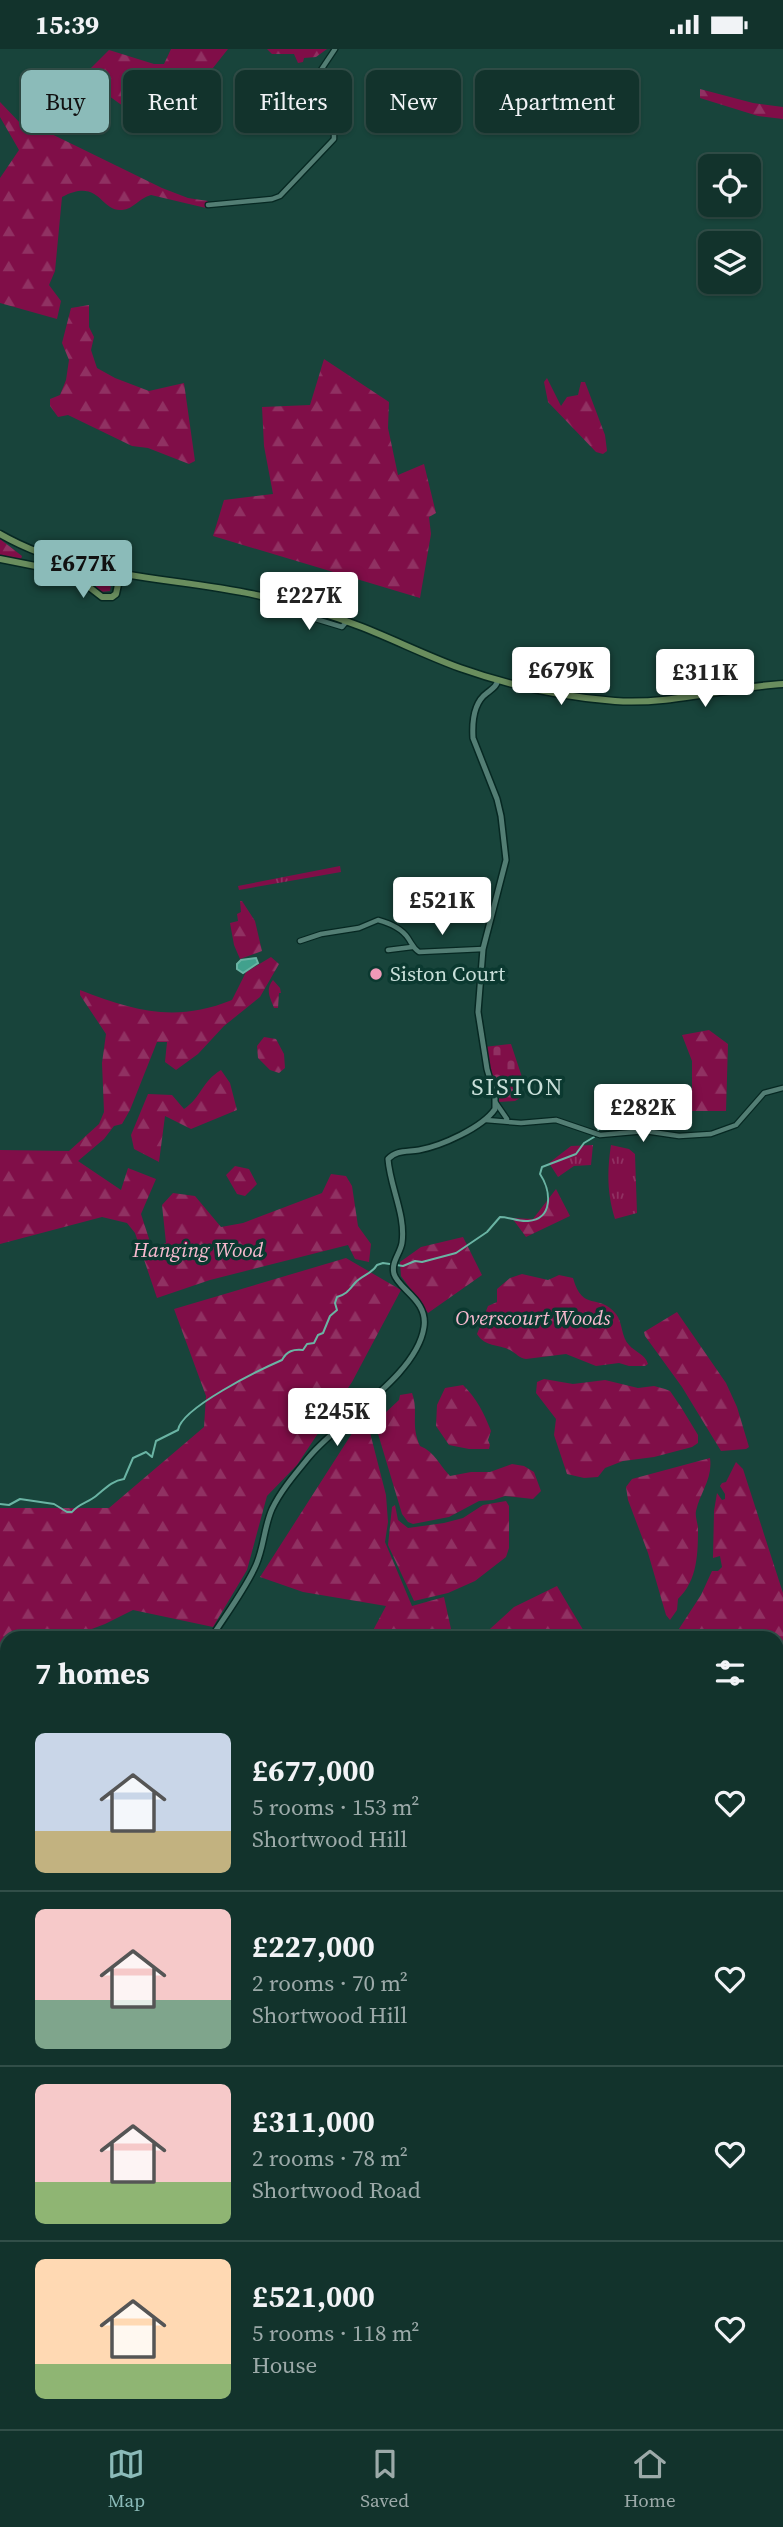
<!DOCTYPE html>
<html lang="en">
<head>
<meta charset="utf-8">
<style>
	body { margin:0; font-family:"Source Serif 4",serif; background:#1f3f38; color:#f1f3f6; height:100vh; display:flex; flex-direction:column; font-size:26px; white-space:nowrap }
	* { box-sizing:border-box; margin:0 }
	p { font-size:23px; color:#9caaa9 }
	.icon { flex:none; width:38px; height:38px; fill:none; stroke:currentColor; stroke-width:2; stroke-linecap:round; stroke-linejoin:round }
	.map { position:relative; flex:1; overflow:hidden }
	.sheet { position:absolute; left:0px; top:1582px; width:784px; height:798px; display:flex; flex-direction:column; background:#12332c; border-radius:21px 21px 0 0; box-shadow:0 2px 5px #0004,0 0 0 2px #314e48 }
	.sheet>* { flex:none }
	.hud { position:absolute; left:21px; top:21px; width:742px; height:63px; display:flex; gap:14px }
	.buttons { position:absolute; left:698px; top:105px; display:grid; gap:14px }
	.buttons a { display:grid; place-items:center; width:63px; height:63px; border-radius:10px; background:#12332c; box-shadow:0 2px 5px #0004,0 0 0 2px #314e48; font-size:35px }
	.price { position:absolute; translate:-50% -60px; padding:0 16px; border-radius:7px; background:#fff; color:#222; font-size:23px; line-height:46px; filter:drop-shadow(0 2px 4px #0008) }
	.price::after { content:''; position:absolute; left:50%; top:42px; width:21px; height:16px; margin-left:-10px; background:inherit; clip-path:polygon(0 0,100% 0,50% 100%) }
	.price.current { background:#8bbbb9; color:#111 }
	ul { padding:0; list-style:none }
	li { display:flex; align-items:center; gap:21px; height:175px; padding:0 35px }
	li+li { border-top:2px solid #314e48 }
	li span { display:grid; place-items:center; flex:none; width:196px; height:140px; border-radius:10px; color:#555 }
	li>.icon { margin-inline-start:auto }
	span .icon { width:84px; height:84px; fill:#fffc; stroke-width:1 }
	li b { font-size:30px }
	h2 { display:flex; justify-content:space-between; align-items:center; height:84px; padding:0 35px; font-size:30px }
	.chip { padding:0 24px; border-radius:10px; background:#12332c; box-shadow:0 2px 5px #0004,0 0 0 2px #314e48; font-size:24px; line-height:63px }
	.chip.current { background:#8bbbb9; color:#111 }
	.status { display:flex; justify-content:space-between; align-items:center; height:49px; padding:0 35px; background:#12332c; direction:ltr }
	.status svg { height:19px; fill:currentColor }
	.tabs { display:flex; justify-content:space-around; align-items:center; height:98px; border-top:2px solid #314e48; background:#12332c; font-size:19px; color:#9caaa9 }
	.tabs a { display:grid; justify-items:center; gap:4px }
	.tabs .current { color:#8bbbb9 }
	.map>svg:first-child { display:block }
	.grass { fill:url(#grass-tufts) }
	.forest { fill:url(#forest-firs) }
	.cemetery { fill:url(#cemetery-stones) }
	.water { fill:#41a18d; stroke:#6ab4a4; stroke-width:2 }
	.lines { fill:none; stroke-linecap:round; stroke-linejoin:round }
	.stream { stroke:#6ab4a4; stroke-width:2 }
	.minor-casing { stroke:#062822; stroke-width:7 }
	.tertiary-casing { stroke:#062822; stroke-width:8 }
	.secondary-casing { stroke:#062822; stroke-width:9 }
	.primary-casing { stroke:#062822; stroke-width:9 }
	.minor { stroke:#537e74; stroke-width:4.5 }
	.tertiary { stroke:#537e74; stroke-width:5 }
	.secondary { stroke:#6a8e5e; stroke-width:6 }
	.primary { stroke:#819e48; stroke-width:6 }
	.poi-dot { fill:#ef9ab8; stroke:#0b3930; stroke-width:2.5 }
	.labels { text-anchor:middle; stroke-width:7; stroke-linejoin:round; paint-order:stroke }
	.poi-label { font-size:21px; fill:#c8dfd9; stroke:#0b3930; text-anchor:start }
	.park-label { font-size:21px; font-style:italic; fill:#f8bacf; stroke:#0b3930 }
	.quarter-label { font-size:24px; letter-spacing:2px; fill:#c8dfd9; stroke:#0b3930 }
</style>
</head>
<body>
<div class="status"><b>15:39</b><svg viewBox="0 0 49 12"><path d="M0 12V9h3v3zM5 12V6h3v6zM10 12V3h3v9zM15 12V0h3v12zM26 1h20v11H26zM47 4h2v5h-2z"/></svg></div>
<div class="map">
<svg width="783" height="2380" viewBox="0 0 783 2380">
	<defs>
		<pattern id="grass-tufts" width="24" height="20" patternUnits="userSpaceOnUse" patternTransform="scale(1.75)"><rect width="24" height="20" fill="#800e48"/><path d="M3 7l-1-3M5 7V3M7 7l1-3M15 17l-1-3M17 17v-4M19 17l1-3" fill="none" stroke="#903162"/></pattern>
		<pattern id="forest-firs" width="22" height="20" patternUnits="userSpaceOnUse" patternTransform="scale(1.75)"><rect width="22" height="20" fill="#800e48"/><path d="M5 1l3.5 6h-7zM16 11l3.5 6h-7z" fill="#903162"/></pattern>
		<pattern id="cemetery-stones" width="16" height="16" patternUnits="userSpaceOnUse" patternTransform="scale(1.75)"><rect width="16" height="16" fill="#800e48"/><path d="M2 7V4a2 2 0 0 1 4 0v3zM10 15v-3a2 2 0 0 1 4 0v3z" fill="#903162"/></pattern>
	</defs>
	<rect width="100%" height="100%" fill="#18443b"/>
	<!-- grass -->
	<path class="grass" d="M 340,817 L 341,823 L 239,841 L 238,837 Z
		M 593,1096 L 591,1116 L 574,1117 L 558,1128 L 549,1114 L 571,1097 Z
		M 611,1096 L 629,1100 L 635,1105 L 637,1164 L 615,1170 C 607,1145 607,1122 611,1096 Z
		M 0,1820 L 7,1820 L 7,1897 L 0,1892 Z
		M 0,1900 L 7,1904 L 7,2010 L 0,2000 Z
		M 0,2324 L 7,2326 L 7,2373 L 51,2373 L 0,2380 Z"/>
	<!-- forest -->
	<path class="forest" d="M 171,0 L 228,0 L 194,43 L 194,51 L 159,68 L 141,70 L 109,47 L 80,36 L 82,28 L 109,1 L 154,15 L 164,15 Z
		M 267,0 L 327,0 L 316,8 L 304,9 L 303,13 L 298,14 L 294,5 L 272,5 Z
		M 700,40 L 753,54 L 783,58 L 783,70 L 758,67 L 700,49 Z
		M 0,53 L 22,76 L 27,73 L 162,139 L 188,149 L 208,152 L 206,159 L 151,146 C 139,149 134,160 122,161 C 100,163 100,128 62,148 L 55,222 L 49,236 L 61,252 L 57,270 L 0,254 L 0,129 L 19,101 L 0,68 Z
		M 89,256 L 89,278 L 94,288 L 91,301 L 97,319 L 115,329 L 149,342 L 184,334 L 195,412 L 189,415 L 148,399 L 132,397 L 68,366 L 58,368 L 50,357 L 50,350 L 60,346 L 66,331 L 69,311 L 62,294 L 71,259 Z
		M 324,310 L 389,353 L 388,379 L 398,426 L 424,415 L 436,464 L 429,468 L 431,485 L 420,549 L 213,487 L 224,451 L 273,445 L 264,397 L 262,358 L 310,356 Z
		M 547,329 L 561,357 L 567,348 L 578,346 L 581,333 L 585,333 L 605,386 L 607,402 L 603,405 L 596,403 L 548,353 L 544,333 Z
		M 0,490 L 22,507 L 21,510 L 0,508 Z
		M 73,520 L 106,532 L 111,536 L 110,542 L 100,543 L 93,534 Z
		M 240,852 L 242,852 L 255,872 L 262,902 L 240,910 L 234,896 L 230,874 L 238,872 L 237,865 L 241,863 Z
		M 271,908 L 279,915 L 260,948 L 224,977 L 198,1005 L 176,1021 L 165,1013 L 167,993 L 157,993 L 130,1061 L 122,1075 L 114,1077 L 104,1090 L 78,1112 L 121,1141 L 128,1119 L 156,1130 L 141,1165 L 151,1196 L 149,1199 L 166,1194 L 162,1156 L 173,1144 L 195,1147 L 221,1178 L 243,1174 L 322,1144 L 331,1125 L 346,1127 L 352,1137 L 358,1177 L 371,1195 L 369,1213 L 355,1210 L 348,1196 L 210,1231 L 157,1249 L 135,1184 L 127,1174 L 102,1168 L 0,1195 L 0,1101 L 69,1102 L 99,1075 L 104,1063 L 102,1014 L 106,985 L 80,946 L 80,941 C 134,962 175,974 232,951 L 246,923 Z
		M 273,931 L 280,939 L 281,944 L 279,944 L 278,959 L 274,959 C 270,948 265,941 273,931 Z
		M 709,981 L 728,995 L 726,1062 L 692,1062 L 692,1012 L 682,986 Z
		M 264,988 L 276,990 L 284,1005 L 285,1019 L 279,1024 L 270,1021 L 258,1009 L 257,997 Z
		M 221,1021 L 230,1034 L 237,1061 L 191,1080 L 165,1067 L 159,1113 L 134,1100 L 131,1086 L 148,1045 L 172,1046 L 184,1060 C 202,1048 201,1033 221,1021 Z
		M 235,1117 L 249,1120 L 257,1135 L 245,1147 L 237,1145 L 226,1126 Z
		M 556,1140 L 570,1167 L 526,1188 L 512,1169 L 533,1170 Z
		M 463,1188 L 482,1226 L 428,1264 L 401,1227 L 400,1213 L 421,1198 Z
		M 346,1209 L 401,1241 L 352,1333 L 297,1416 L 267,1447 L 247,1521 L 213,1578 L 133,1561 L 105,1575 L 68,1589 L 7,1589 L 7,1675 L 0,1687 L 0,1459 L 109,1459 L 204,1378 L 206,1347 L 174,1260 Z
		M 522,1225 L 548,1231 L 559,1226 L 573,1229 C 583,1264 598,1243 616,1265 C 623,1274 621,1288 629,1296 C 635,1303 645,1305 648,1315 L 645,1317 L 629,1317 L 619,1314 L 596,1317 L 566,1305 L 526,1310 C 519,1309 517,1305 510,1301 C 498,1295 485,1298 477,1285 L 488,1257 L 497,1253 L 497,1240 L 510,1229 Z
		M 677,1263 L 726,1334 L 737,1358 L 749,1398 L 746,1400 L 721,1402 L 682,1338 L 645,1287 L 644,1283 Z
		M 544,1330 L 573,1335 L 605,1331 L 638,1339 L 654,1337 L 665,1340 L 670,1342 L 681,1358 L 698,1386 L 698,1394 L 692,1398 L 654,1408 L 623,1412 L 605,1419 L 598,1428 L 584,1429 L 567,1425 L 554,1386 L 556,1370 L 536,1344 L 537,1333 Z
		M 463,1336 C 477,1350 484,1364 491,1382 L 488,1391 L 490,1396 L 489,1400 L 469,1400 L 449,1396 L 436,1377 L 437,1356 L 445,1339 Z
		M 412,1344 C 419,1363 410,1375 420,1397 C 435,1403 440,1417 450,1427 L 471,1423 L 490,1423 L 512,1415 L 524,1417 L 534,1423 L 541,1442 L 533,1450 L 505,1447 L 493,1451 L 479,1452 L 449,1468 L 413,1475 L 408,1473 L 402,1465 L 373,1368 L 378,1364 L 384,1365 L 399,1351 L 400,1346 Z
		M 365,1364 L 386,1446 L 388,1473 L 385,1493 L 412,1557 L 444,1548 L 453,1589 L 369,1589 L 386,1557 L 303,1543 L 260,1528 Z
		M 710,1409 C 713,1430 700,1443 696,1462 C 695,1467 697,1472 698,1478 C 698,1503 698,1531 678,1550 L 677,1561 L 670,1571 L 666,1566 L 648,1504 L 628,1451 L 626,1438 L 632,1430 Z
		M 736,1413 L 743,1420 L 783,1544 L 783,1600 L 777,1602 L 777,1589 L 673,1589 L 701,1546 L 712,1522 L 718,1522 L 722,1518 L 720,1507 L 713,1509 L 714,1462 L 717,1444 L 722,1451 L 725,1450 L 725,1445 L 720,1437 L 722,1434 L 726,1433 Z
		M 506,1452 L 509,1457 L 509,1499 L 506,1508 L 475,1532 L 448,1544 L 414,1552 L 388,1496 L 392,1458 L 395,1456 L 398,1471 L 408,1479 L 444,1474 L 463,1469 L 483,1456 Z
		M 557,1537 L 588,1589 L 480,1589 L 514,1558 Z"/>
	<!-- cemetery -->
	<path class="cemetery" d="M 511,995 L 524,1034 L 519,1037 L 522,1048 L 515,1052 L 499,1053 L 490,1026 L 484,998 Z"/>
	<!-- water -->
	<path class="water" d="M 256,909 L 258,914 L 243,924 L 237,920 L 237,915 L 241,911 Z"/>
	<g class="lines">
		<!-- stream -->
		<path class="stream" d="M 598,1081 L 599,1079
			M 0,1455 L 9,1456 L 20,1450 L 54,1455 L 67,1463 L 72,1463 C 78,1455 89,1453 96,1447 C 105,1440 111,1432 124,1430 L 133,1409 L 146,1403 L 152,1408 L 156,1392 L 178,1381 C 181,1359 259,1321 282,1311 C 287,1302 293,1300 303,1301 L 307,1295 L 314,1294 L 318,1286 L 323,1284 L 330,1267 L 337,1261 L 335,1254 L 337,1248 C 347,1245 349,1241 355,1234 C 362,1226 372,1225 377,1216 L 383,1214 L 403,1217 L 415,1212 L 422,1213 L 456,1204 L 487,1183 L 500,1168 C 510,1168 518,1173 528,1172 C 554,1170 551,1141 540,1125 L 542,1118 L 576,1105 L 584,1094 L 594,1088
			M 133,2375 L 134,2380
			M 368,2380 L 379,2373"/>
		<defs>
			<path id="minor" d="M 208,156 L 272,150 L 280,147 L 334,90 L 334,82 L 302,40 L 319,24 L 335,0
				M 286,553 L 286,561 L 342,578 L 347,572
				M 300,892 L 321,885 L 359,879 L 378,871 C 389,874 402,880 408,889 C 412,895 413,899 419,903 L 483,900
				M 388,901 L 412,898
				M 496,1054 L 507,1070
				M 486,1071 L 521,1074 L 556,1071 L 600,1086 L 645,1082 L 679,1087 L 711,1085 L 736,1076 L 764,1044 L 783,1039
				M 777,2010 L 783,2008
				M 777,2213 L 783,2215"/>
			<path id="tertiary" d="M 211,1589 C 225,1567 246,1539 256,1516 C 264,1498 264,1478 272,1460 C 281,1441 296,1424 309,1408 C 339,1371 417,1327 424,1278 C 428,1251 399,1241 394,1225 C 391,1213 400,1205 402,1194 C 406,1166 390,1138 388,1110 C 396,1101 407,1103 419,1101 C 441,1097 482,1079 495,1060 L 495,1048 L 487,1020 L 478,963 L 483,900 L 506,811 L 501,767 L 497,750 L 473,689 C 472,673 473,654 487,644 C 493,639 496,638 498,631
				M 0,1896 L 7,1900
				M 0,2050 L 7,2029"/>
			<path id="secondary" d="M 0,485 C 80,531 173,527 261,547 C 295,555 329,565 362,578 C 395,591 427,607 460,619 C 508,636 563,648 615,652 C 672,656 727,638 783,635
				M 0,510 L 71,524 L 102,548 L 112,548 L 116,545 L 120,526"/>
			<path id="primary" d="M 0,2321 L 7,2323
				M 217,2373 L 231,2380"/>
		</defs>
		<!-- minor casing -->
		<use href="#minor" class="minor-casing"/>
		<!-- tertiary casing -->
		<use href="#tertiary" class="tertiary-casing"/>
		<!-- secondary casing -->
		<use href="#secondary" class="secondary-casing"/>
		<!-- primary casing -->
		<use href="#primary" class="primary-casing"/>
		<!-- minor -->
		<use href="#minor" class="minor"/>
		<!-- tertiary -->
		<use href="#tertiary" class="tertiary"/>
		<!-- secondary -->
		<use href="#secondary" class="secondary"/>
		<!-- primary -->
		<use href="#primary" class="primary"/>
	</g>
	<!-- markers -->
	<circle class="poi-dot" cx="376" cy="925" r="7"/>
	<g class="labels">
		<!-- poi labels -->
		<g class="poi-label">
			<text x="390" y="932">Siston Court</text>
		</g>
		<!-- park labels -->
		<g class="park-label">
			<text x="198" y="1208">Hanging Wood</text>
			<text x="533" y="1276">Overscourt Woods</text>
		</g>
		<!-- quarter labels -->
		<g class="quarter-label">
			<text x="518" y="1046">SISTON</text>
		</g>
	</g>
</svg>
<div class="buttons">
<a><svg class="icon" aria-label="locate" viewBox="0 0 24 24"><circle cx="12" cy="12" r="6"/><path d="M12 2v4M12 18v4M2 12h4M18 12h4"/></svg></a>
<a><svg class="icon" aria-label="layers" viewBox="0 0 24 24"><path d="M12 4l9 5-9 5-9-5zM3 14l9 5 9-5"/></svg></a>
</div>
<b class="price current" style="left:83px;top:551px">£677K</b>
<b class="price" style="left:309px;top:583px">£227K</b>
<b class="price" style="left:561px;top:658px">£679K</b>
<b class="price" style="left:705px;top:660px">£311K</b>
<b class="price" style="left:442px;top:888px">£521K</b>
<b class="price" style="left:643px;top:1095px">£282K</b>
<b class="price" style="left:337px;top:1399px">£245K</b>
<div class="hud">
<a class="chip current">Buy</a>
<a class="chip">Rent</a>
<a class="chip">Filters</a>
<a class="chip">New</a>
<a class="chip">Apartment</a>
</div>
<section class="sheet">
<h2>7 homes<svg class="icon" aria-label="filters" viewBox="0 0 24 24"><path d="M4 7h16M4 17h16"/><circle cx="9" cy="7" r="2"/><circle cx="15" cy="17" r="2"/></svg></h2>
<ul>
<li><span style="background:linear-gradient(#c9d6e8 70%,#c2b280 0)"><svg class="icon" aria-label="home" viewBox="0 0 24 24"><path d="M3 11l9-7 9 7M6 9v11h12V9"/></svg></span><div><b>£677,000</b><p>5 rooms · 153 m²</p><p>Shortwood Hill</p></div><svg class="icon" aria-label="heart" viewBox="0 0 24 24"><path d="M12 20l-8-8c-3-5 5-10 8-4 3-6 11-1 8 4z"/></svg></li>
<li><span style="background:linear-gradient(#f6c9c9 65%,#7fa58c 0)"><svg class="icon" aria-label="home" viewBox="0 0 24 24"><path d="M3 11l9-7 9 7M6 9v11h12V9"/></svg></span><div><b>£227,000</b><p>2 rooms · 70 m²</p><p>Shortwood Hill</p></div><svg class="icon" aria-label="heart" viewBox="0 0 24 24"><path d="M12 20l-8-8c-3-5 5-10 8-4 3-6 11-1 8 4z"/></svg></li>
<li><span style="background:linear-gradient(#f6c9c9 70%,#8fb573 0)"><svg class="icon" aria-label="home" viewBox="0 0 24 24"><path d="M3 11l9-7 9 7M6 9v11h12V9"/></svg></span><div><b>£311,000</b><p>2 rooms · 78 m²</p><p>Shortwood Road</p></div><svg class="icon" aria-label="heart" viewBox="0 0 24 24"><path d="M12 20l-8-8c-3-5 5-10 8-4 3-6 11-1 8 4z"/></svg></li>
<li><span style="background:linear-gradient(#ffd9b3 75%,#8fb573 0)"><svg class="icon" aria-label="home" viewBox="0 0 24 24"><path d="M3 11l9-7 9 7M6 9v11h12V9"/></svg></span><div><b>£521,000</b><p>5 rooms · 118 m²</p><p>House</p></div><svg class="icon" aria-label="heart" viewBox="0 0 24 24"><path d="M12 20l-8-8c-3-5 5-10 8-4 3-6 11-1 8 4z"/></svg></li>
</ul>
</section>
</div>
<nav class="tabs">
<a class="current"><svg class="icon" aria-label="map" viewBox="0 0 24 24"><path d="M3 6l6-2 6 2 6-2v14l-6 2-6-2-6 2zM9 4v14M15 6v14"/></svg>Map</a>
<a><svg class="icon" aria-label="saved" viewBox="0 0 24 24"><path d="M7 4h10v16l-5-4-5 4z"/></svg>Saved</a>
<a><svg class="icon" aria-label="home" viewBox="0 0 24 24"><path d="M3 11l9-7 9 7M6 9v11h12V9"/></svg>Home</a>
</nav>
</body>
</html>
